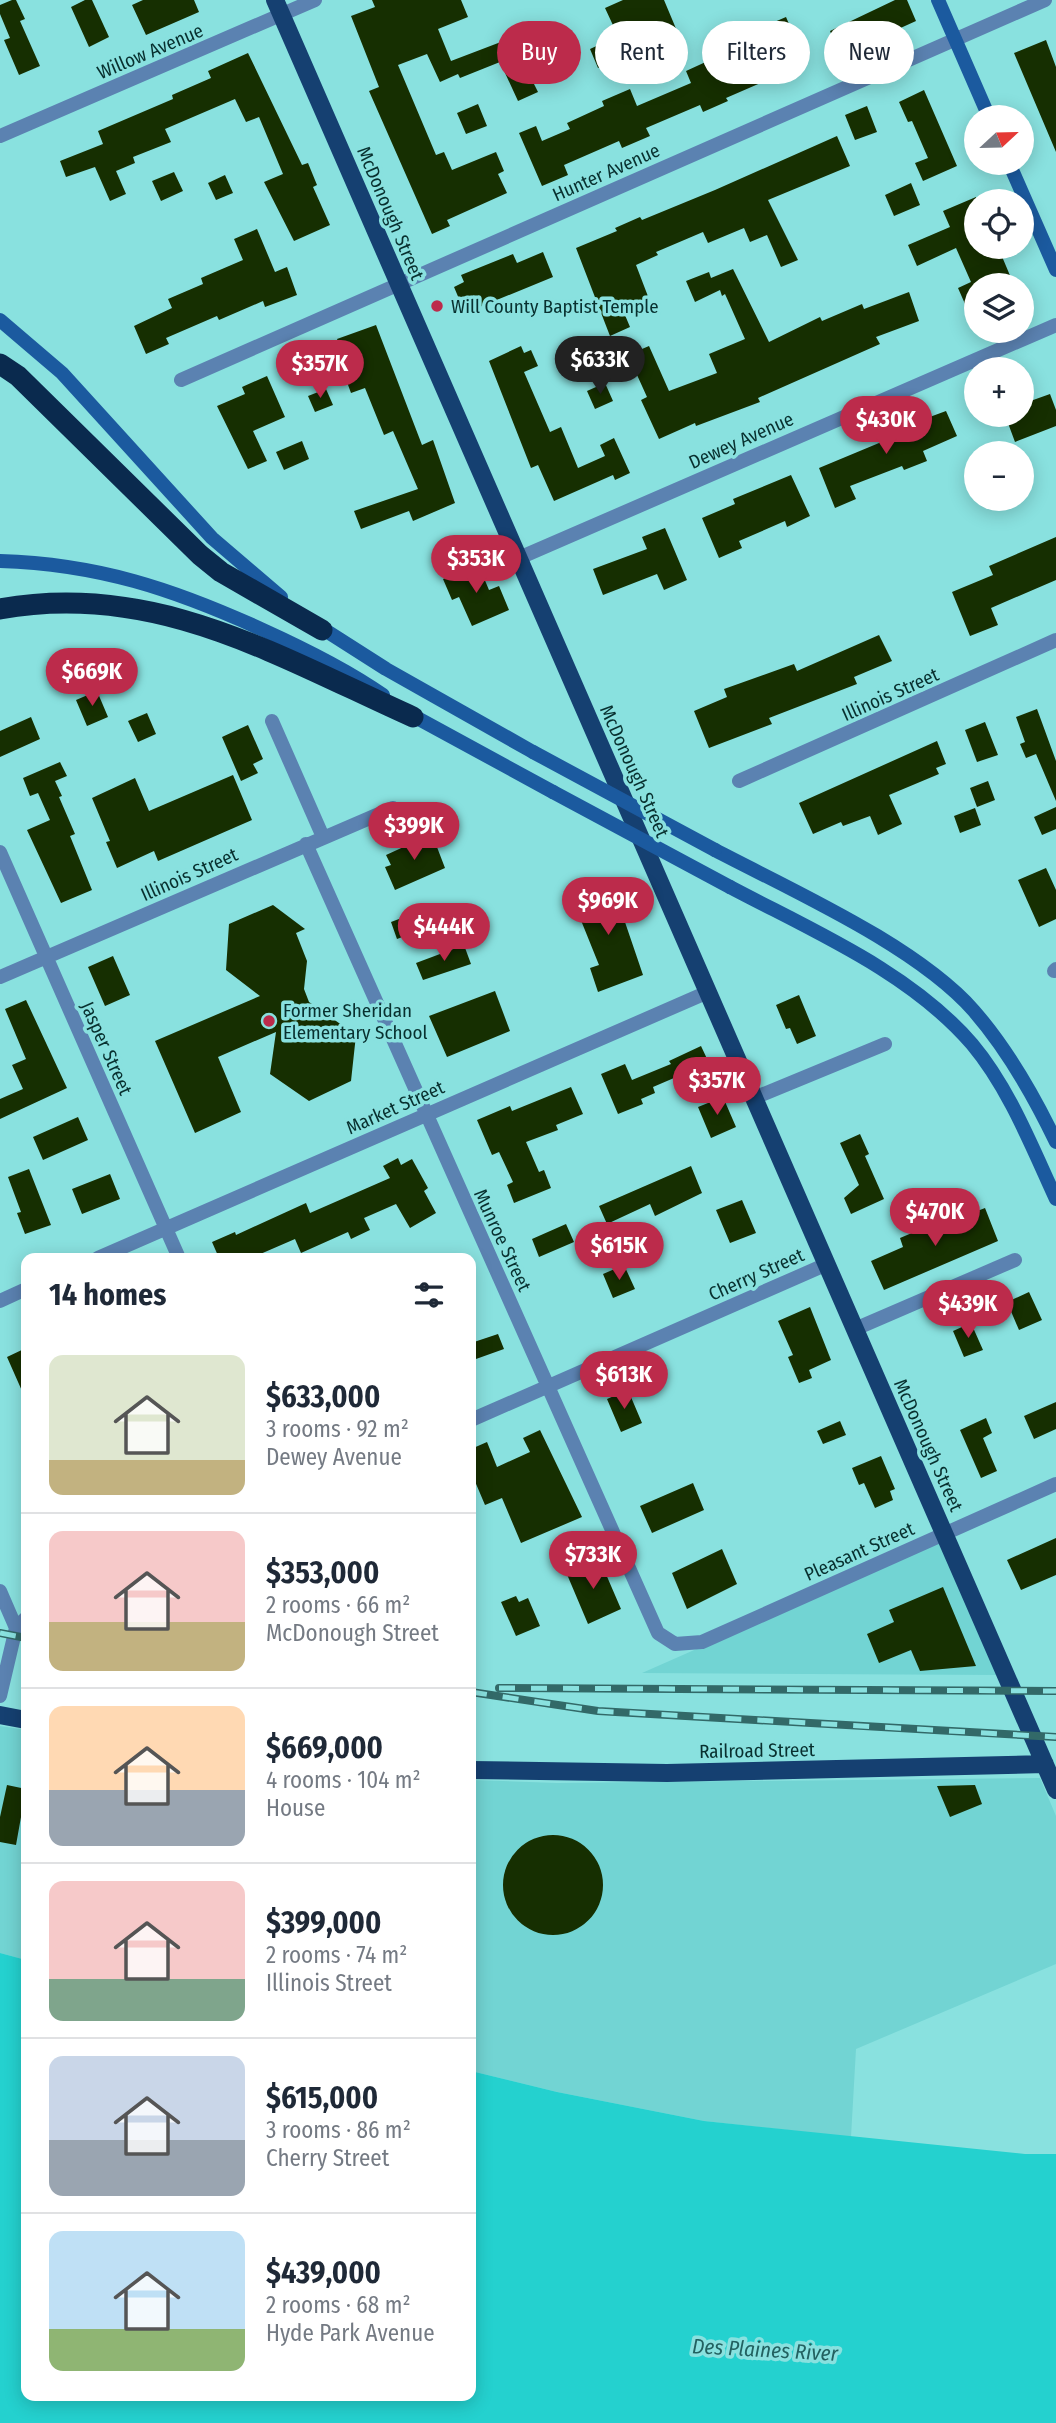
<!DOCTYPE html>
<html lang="en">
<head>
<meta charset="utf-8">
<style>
	body { margin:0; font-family:"Fira Sans Condensed",sans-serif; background:#f2f2f3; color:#1f2937; height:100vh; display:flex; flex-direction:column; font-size:26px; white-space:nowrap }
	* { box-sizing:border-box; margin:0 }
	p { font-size:23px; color:#747a83 }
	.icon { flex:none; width:38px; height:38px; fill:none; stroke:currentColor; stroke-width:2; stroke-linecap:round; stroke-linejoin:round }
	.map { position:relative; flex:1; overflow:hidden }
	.side { position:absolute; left:21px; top:1253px; width:455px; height:1148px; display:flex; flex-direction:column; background:#fff; border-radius:14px; box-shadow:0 4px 18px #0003 }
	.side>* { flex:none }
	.top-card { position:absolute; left:497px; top:21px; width:453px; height:63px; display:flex; gap:14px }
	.needle { width:46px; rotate:68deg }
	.buttons { position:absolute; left:964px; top:105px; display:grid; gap:14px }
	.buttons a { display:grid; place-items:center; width:70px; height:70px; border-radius:50%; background:#fff; box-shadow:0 4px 18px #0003; font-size:35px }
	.price { position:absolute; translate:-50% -60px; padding:0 16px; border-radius:24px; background:#bc2b4b; color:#fff; font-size:23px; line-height:46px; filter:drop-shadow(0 2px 4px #0008) }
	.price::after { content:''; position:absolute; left:50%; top:42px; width:21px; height:16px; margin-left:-10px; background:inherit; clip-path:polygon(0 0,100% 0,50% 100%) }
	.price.on { background:#222; color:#fff }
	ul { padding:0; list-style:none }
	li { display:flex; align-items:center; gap:21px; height:175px; padding:0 28px }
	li+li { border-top:2px solid #e0e1e3 }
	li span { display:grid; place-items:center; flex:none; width:196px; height:140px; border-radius:14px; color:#555 }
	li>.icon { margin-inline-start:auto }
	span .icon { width:84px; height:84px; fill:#fffc; stroke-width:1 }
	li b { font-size:30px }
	h2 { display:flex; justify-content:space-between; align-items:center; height:84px; padding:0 28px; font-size:30px }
	.pill { padding:0 24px; border-radius:32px; background:#fff; box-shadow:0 4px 18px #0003; font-size:24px; line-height:63px }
	.pill.on { background:#bc2b4b; color:#fff }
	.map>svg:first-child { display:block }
	.built { fill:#72d4d3 }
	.water { fill:#24d1cf }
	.building { fill:#162f01 }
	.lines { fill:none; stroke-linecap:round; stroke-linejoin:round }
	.street { stroke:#5b82b1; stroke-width:14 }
	.secondary { stroke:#1b5a9f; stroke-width:14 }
	.primary { stroke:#154071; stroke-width:18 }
	.highway { stroke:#0a2a4e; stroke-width:21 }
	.rail-casing { stroke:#326968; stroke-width:8 }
	.rail { stroke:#89e1df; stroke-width:5; stroke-dasharray:16; stroke-linecap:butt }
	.secondary-bridge { stroke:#1b5a9f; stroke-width:14 }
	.poi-dot { fill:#bc2b4b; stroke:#89e1df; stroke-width:2.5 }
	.labels { text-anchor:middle; stroke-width:7; stroke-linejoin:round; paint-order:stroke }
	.street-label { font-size:19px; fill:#08302f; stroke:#89e1df }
	.poi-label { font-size:19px; fill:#08302f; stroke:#89e1df; text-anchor:start }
	.water-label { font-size:21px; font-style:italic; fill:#226160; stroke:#89e1df }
</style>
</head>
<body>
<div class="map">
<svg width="1056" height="2423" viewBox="0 0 1056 2423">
	<rect width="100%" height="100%" fill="#89e1df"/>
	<!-- built -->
	<path class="built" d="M 940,1542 L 1000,1675 L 642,1673 Z
		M 0,1726 L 26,1730 L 26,1960 L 0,1953 Z
		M 1040,1778 L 1056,1816 L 1056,1964 L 856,2049 L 851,2137 L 704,2121 L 557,2092 L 471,2071 L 471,1780 L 557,1783 Z"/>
	<!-- water -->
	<path class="water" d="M 0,1953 L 26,1960 L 26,2396 L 471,2396 L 471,2071 L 557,2092 L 704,2121 L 1025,2154 L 1056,2154 L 1056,2423 L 0,2423 Z"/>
	<!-- building -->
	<path class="building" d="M 12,0 L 16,0 L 25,19 L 20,21 L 40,66 L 19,75 L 4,40 L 10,38 L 0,14 L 0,5 Z
		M 85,0 L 92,0 L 109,37 L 89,47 L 71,7 Z
		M 143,0 L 194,0 L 199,12 L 146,35 L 132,5 Z
		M 372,0 L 461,0 L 468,17 L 438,29 L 451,61 L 511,38 L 538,92 L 518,101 L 500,62 L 460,78 L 458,74 L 440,82 L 427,54 L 398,65 L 436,155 L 444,152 L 452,170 L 496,152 L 504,171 L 498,174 L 507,193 L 447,220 L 450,226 L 432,234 L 369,91 L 379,87 L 351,16 L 375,7 Z
		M 623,0 L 664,0 L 677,31 L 638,48 L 646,66 L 631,73 L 623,56 L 598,68 L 590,49 L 618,36 L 605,8 Z
		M 895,0 L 907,0 L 916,21 L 874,40 L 872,34 L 837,48 L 830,31 Z
		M 786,17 L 806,63 L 726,98 L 728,101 L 703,112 L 700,105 L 646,128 L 650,136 L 622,148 L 619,141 L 564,165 L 568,175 L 542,186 L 519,133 L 536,126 L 542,141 L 570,129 L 567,123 L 604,106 L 602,101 L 630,89 L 637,106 L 691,83 L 686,71 L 769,33 L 765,26 Z
		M 1046,40 L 1056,67 L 1056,152 L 1014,53 Z
		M 248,53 L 302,165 L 308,163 L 317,185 L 313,187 L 330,225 L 294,241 L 264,182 L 283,174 L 259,117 L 246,122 L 235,99 L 165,129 L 171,142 L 133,157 L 135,163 L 116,171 L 126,194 L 110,201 L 95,167 L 66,177 L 60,161 L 103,144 L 98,131 L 173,99 L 172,95 L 211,78 L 208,71 Z
		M 924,90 L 957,166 L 923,181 L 915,163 L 928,158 L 912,121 L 908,122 L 899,102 Z
		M 478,104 L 487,126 L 466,134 L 457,113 Z
		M 867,106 L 877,132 L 855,140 L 845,115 Z
		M 837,136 L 850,166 L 768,200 L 798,260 L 781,267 L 767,235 L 750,242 L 744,228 L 708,243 L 703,232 L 656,252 L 658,255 L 636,265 L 649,299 L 622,308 L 630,327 L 610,336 L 576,248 L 617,231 L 615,228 L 640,217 L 642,220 L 715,190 Z
		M 174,172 L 183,191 L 161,201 L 152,181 Z
		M 225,175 L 233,193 L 216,200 L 208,183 Z
		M 911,183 L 920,205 L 894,216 L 885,195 Z
		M 976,197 L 976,247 L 998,247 L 1014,285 L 976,285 L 976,329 L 958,288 L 971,282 L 956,248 L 917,266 L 908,245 L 950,227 L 943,211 Z
		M 257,229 L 275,272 L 287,267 L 297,295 L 265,307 L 263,301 L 219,320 L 217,316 L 166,338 L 169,344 L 146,354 L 134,326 L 172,308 L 168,299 L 203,284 L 201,278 L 243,260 L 234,239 Z
		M 543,252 L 553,277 L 465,313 L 454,287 L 464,282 L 461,275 L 513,254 L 517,263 Z
		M 733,269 L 769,342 L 820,317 L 822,321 L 862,304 L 864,309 L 909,292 L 919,321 L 876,337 L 880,344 L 758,398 L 760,402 L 696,426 L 695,423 L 659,439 L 641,400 L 647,397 L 628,355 L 649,346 L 669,391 L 717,373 L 709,354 L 745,339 L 725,294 L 722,296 L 720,290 L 695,302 L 686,281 L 709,272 L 711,278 Z
		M 376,325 L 422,445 L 433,440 L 455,503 L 413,521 L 409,511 L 361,529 L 354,511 L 418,489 L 393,431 L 384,435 L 365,388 L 351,393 L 344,374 L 349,372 L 337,339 Z
		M 521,346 L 524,353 L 531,350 L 538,366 L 524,372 L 550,432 L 561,427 L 578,468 L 605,456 L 600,445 L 614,438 L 630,473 L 615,480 L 613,475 L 554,501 L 538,465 L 531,468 L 489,361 Z
		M 267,376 L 285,417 L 253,431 L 267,461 L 248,469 L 217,406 L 245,394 L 242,387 Z
		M 605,383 L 613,401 L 595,409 L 587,391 Z
		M 326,389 L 333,405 L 315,412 L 308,396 Z
		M 1050,394 L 1056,410 L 1056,426 L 1015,442 L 1005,415 L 1022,415 L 1022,404 Z
		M 946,411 L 957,436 L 923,451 L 927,461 L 904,470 L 902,466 L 850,486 L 856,499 L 835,508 L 819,468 L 891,438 L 889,432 Z
		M 302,441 L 309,459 L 284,470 L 276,452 Z
		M 791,475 L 810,516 L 787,527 L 785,521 L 739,541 L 742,548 L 719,558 L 702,518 L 735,504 L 733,499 Z
		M 665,528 L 687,580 L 664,590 L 657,574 L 603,595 L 593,569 L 647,549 L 642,537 Z
		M 1056,537 L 1056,580 L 991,608 L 998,625 L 970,636 L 952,592 L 993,575 L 989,566 Z
		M 478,564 L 489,590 L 499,586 L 509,610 L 472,626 L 459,597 L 452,600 L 443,579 Z
		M 879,635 L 892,661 L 854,677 L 857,684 L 769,718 L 772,724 L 709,748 L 694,711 L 727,697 L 724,689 L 794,664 L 797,671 Z
		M 97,691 L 108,717 L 87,726 L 76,700 Z
		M 1037,709 L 1056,761 L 1056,801 L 1036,754 L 1026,758 L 1020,744 L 1025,742 L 1016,717 Z
		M 147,713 L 156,734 L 138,742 L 128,721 Z
		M 31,717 L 40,739 L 0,757 L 0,731 Z
		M 985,722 L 998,755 L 977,762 L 965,730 Z
		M 248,725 L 263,759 L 253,764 L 258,773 L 241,781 L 222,737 Z
		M 937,741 L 946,764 L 936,768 L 939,774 L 889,795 L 902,824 L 878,835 L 870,816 L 843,826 L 841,822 L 813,834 L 799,803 Z
		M 60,762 L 67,776 L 55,781 L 62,796 L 59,797 L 75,834 L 70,836 L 92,890 L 61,903 L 27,830 L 50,820 L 38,793 L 30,796 L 23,778 Z
		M 233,775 L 252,820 L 158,861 L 154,851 L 117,868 L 106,842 L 110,841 L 92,798 L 135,778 L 149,811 Z
		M 988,781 L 995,800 L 977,807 L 970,788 Z
		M 1056,807 L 1056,829 L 1042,835 L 1034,817 Z
		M 975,808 L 981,825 L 960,833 L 954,816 Z
		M 432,834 L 445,868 L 395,890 L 385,867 L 391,865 L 386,855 Z
		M 1046,868 L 1056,890 L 1056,919 L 1039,927 L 1018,880 Z
		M 611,881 L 643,975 L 598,992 L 590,968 L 599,965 L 572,898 Z
		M 273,905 L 305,929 L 296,933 L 307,961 L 304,989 L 309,1002 L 356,1035 L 351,1081 L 309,1101 L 270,1074 L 276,1032 L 218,1057 L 241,1112 L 195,1133 L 155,1041 L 260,996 L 226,970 L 229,924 Z
		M 415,913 L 421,930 L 397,939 L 391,922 Z
		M 464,945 L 471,964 L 423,980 L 416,963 Z
		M 113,956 L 130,995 L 105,1006 L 88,967 Z
		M 495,991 L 510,1031 L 447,1057 L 429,1016 Z
		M 799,995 L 816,1036 L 797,1044 L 790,1028 L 786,1029 L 776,1005 Z
		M 26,1000 L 67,1088 L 0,1119 L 0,1099 L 23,1089 L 12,1065 L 26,1059 L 5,1009 Z
		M 701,1046 L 709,1063 L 653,1087 L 655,1093 L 641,1099 L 643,1104 L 618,1114 L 601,1074 L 625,1064 L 632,1080 L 671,1064 L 669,1061 Z
		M 571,1087 L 583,1114 L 556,1125 L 558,1130 L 526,1142 L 539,1172 L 544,1170 L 551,1188 L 514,1203 L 507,1185 L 513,1182 L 499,1152 L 492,1155 L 477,1120 L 510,1106 L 512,1111 Z
		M 723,1097 L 736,1127 L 711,1138 L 698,1107 Z
		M 78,1117 L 88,1140 L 43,1160 L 33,1137 Z
		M 860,1134 L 869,1154 L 865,1156 L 884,1199 L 851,1214 L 844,1198 L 859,1185 L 840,1143 Z
		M 398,1158 L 401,1165 L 412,1159 L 428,1188 L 424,1191 L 436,1213 L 410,1228 L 396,1204 L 364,1218 L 370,1230 L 351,1239 L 348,1232 L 301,1253 L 295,1239 L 251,1258 L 219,1258 L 212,1242 L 235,1232 L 236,1235 L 306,1203 L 310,1213 L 390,1178 L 383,1166 Z
		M 691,1166 L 702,1193 L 655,1216 L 650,1204 L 607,1224 L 599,1206 Z
		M 29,1169 L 51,1225 L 25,1234 L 17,1213 L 21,1212 L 8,1177 Z
		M 110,1174 L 120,1199 L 82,1214 L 72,1189 Z
		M 742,1200 L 756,1233 L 730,1243 L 716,1210 Z
		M 985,1208 L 998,1241 L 884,1290 L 871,1261 L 903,1247 L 900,1238 L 919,1230 L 921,1233 Z
		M 566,1224 L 574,1242 L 539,1257 L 532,1239 Z
		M 624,1265 L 635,1289 L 613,1298 L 603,1274 Z
		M 1029,1292 L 1042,1320 L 1019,1330 L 1007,1302 Z
		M 810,1307 L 831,1360 L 809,1370 L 812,1378 L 799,1383 L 788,1357 L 793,1355 L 778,1321 Z
		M 971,1323 L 983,1350 L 964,1357 L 953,1331 Z
		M 498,1334 L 504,1349 L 476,1359 L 471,1343 Z
		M 26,1348 L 26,1400 L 7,1357 Z
		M 628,1390 L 642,1423 L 621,1432 L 607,1399 Z
		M 1056,1402 L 1056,1429 L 1034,1439 L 1024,1416 Z
		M 986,1418 L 992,1433 L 983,1438 L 997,1471 L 981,1478 L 960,1430 Z
		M 840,1421 L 846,1435 L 823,1444 L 817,1431 Z
		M 540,1430 L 582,1517 L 521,1543 L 502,1498 L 485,1505 L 471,1472 L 471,1449 L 487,1442 L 497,1467 L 530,1452 L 523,1438 Z
		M 881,1456 L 895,1489 L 890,1491 L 893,1500 L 875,1508 L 864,1483 L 859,1485 L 852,1468 Z
		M 693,1483 L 704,1510 L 652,1533 L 640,1506 Z
		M 1056,1538 L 1056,1575 L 1021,1590 L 1007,1560 Z
		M 722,1549 L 737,1584 L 687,1609 L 672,1573 Z
		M 599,1558 L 621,1609 L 588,1624 L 566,1572 Z
		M 943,1587 L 976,1666 L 920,1671 L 911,1650 L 879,1663 L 867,1634 L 894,1622 L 889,1610 Z
		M 516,1596 L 519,1602 L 528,1598 L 540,1626 L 516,1636 L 501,1602 Z
		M 7,1785 L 26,1789 L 16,1845 L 0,1842 L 0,1817 Z
		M 975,1785 L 982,1804 L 950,1817 L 937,1786 Z
		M503 1885a50 50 0 1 1 100 0a50 50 0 1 1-100 0Z"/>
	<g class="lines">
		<!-- street -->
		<path class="street" d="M 0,136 L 315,0
			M 181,380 L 1045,0
			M 519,558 L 1056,325
			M 272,721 L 323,837
			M 739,781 L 1056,640
			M 306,844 L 658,1633 L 675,1644 L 702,1642 L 1056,1484
			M 0,852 L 179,1258
			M 1054,971 L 1056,969
			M 0,977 L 393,808
			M 754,1098 L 885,1044
			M 98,1258 L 708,992
			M 0,1301 L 26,1289
			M 855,1329 L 1015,1260
			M 471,1420 L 827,1264
			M 0,1591 L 16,1628
			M 0,1696 L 16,1628 L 26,1618"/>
		<!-- secondary -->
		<path class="secondary" d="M 938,0 L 989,117
			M 1009,163 L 1056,270
			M 0,320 L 62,373 L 212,538 L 281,597
			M 0,561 C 98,564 173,589 261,629 C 303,648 346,669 383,695
			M 317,625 L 386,669 L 533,752
			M 408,713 L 553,792
			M 715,850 C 793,891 917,946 974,1011 C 1007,1049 1034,1096 1056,1142
			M 730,887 C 813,931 910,972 972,1044 C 1009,1088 1032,1147 1056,1199"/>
		<!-- primary -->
		<path class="primary" d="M 275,0 L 1056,1790
			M 0,1715 L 26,1720
			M 471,1770 L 667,1773 L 1045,1764"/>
		<!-- highway -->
		<path class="highway" d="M 0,364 L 18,376 L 200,555 L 221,572 L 322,630
			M 0,609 C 155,581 277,656 413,717"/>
		<defs>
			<path id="rail" d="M 0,1633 L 26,1638
				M 499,1688 L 1056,1691
				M 471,1692 L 598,1711 L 1056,1737"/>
		</defs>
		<!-- rail casing -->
		<use href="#rail" class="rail-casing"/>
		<!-- rail -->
		<use href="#rail" class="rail"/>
		<!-- secondary-bridge -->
		<path class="secondary-bridge" d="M 533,752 L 715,850
			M 553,792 L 730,887"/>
	</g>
	<!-- markers -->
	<g class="poi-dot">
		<circle cx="437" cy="306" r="7"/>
		<circle cx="269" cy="1021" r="7"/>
	</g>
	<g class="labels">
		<!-- street labels -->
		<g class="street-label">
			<text transform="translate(150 51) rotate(-23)" y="7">Willow Avenue</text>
			<text transform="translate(606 172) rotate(-24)" y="7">Hunter Avenue</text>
			<text transform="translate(391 213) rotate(67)" y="7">McDonough Street</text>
			<text transform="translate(741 440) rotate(-24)" y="7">Dewey Avenue</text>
			<text transform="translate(890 694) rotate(-24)" y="7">Illinois Street</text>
			<text transform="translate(635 771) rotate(66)" y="7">McDonough Street</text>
			<text transform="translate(189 874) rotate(-24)" y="7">Illinois Street</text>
			<text transform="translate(107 1048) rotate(66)" y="7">Jasper Street</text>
			<text transform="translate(395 1107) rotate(-24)" y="7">Market Street</text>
			<text transform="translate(503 1240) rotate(65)" y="7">Munroe Street</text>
			<text transform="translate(756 1274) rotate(-24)" y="7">Cherry Street</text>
			<text transform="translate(929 1445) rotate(66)" y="7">McDonough Street</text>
			<text transform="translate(859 1551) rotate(-24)" y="7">Pleasant Street</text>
			<text transform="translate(757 1750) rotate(-1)" y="7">Railroad Street</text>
		</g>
		<!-- poi labels -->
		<g class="poi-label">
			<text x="451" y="313">Will County Baptist Temple</text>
			<text x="283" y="1017">Former Sheridan<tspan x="283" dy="22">Elementary School</tspan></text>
		</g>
		<!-- water labels -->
		<g class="water-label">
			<text transform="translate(765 2350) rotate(3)" y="7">Des Plaines River</text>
		</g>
	</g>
</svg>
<div class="buttons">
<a><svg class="needle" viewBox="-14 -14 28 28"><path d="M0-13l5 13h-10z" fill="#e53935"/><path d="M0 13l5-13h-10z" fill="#747a83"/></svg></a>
<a><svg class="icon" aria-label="locate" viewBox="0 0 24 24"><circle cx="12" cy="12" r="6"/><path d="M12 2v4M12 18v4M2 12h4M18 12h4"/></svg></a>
<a><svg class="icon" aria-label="layers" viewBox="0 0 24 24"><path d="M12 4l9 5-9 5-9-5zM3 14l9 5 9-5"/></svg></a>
<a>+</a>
<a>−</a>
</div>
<b class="price on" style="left:600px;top:396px">$633K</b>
<b class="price" style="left:320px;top:400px">$357K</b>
<b class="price" style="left:886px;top:456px">$430K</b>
<b class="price" style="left:476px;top:595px">$353K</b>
<b class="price" style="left:92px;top:708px">$669K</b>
<b class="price" style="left:414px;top:862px">$399K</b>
<b class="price" style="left:608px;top:937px">$969K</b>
<b class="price" style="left:444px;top:963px">$444K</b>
<b class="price" style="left:717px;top:1117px">$357K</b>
<b class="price" style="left:935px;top:1248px">$470K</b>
<b class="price" style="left:619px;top:1282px">$615K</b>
<b class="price" style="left:968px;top:1340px">$439K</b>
<b class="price" style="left:624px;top:1411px">$613K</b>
<b class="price" style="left:593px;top:1591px">$733K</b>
<div class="top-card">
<a class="pill on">Buy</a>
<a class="pill">Rent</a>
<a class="pill">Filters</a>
<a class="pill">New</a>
</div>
<section class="side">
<h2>14 homes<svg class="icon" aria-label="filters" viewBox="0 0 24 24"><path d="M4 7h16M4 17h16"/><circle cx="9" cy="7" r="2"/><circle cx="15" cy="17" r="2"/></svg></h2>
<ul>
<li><span style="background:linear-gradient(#dfe7d0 75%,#c2b280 0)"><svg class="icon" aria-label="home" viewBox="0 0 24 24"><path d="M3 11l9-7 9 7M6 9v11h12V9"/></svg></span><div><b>$633,000</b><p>3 rooms · 92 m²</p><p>Dewey Avenue</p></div></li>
<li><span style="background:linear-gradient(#f6c9c9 65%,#c2b280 0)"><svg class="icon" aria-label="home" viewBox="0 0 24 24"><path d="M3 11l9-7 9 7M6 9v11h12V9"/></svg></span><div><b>$353,000</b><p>2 rooms · 66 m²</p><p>McDonough Street</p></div></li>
<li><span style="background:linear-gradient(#ffd9b3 60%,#9aa5b1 0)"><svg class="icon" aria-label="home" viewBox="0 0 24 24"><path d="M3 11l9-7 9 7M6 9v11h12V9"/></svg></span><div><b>$669,000</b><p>4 rooms · 104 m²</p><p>House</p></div></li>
<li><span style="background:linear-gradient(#f6c9c9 70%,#7fa58c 0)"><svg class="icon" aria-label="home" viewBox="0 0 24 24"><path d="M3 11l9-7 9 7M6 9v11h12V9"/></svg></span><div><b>$399,000</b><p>2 rooms · 74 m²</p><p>Illinois Street</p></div></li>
<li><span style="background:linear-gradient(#c9d6e8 60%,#9aa5b1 0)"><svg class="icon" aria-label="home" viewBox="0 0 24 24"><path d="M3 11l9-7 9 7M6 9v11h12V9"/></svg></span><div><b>$615,000</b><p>3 rooms · 86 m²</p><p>Cherry Street</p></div></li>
<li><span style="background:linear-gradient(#bfe0f5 70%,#8fb573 0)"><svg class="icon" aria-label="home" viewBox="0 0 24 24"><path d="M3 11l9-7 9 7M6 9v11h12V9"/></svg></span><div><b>$439,000</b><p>2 rooms · 68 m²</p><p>Hyde Park Avenue</p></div></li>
</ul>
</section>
</div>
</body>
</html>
